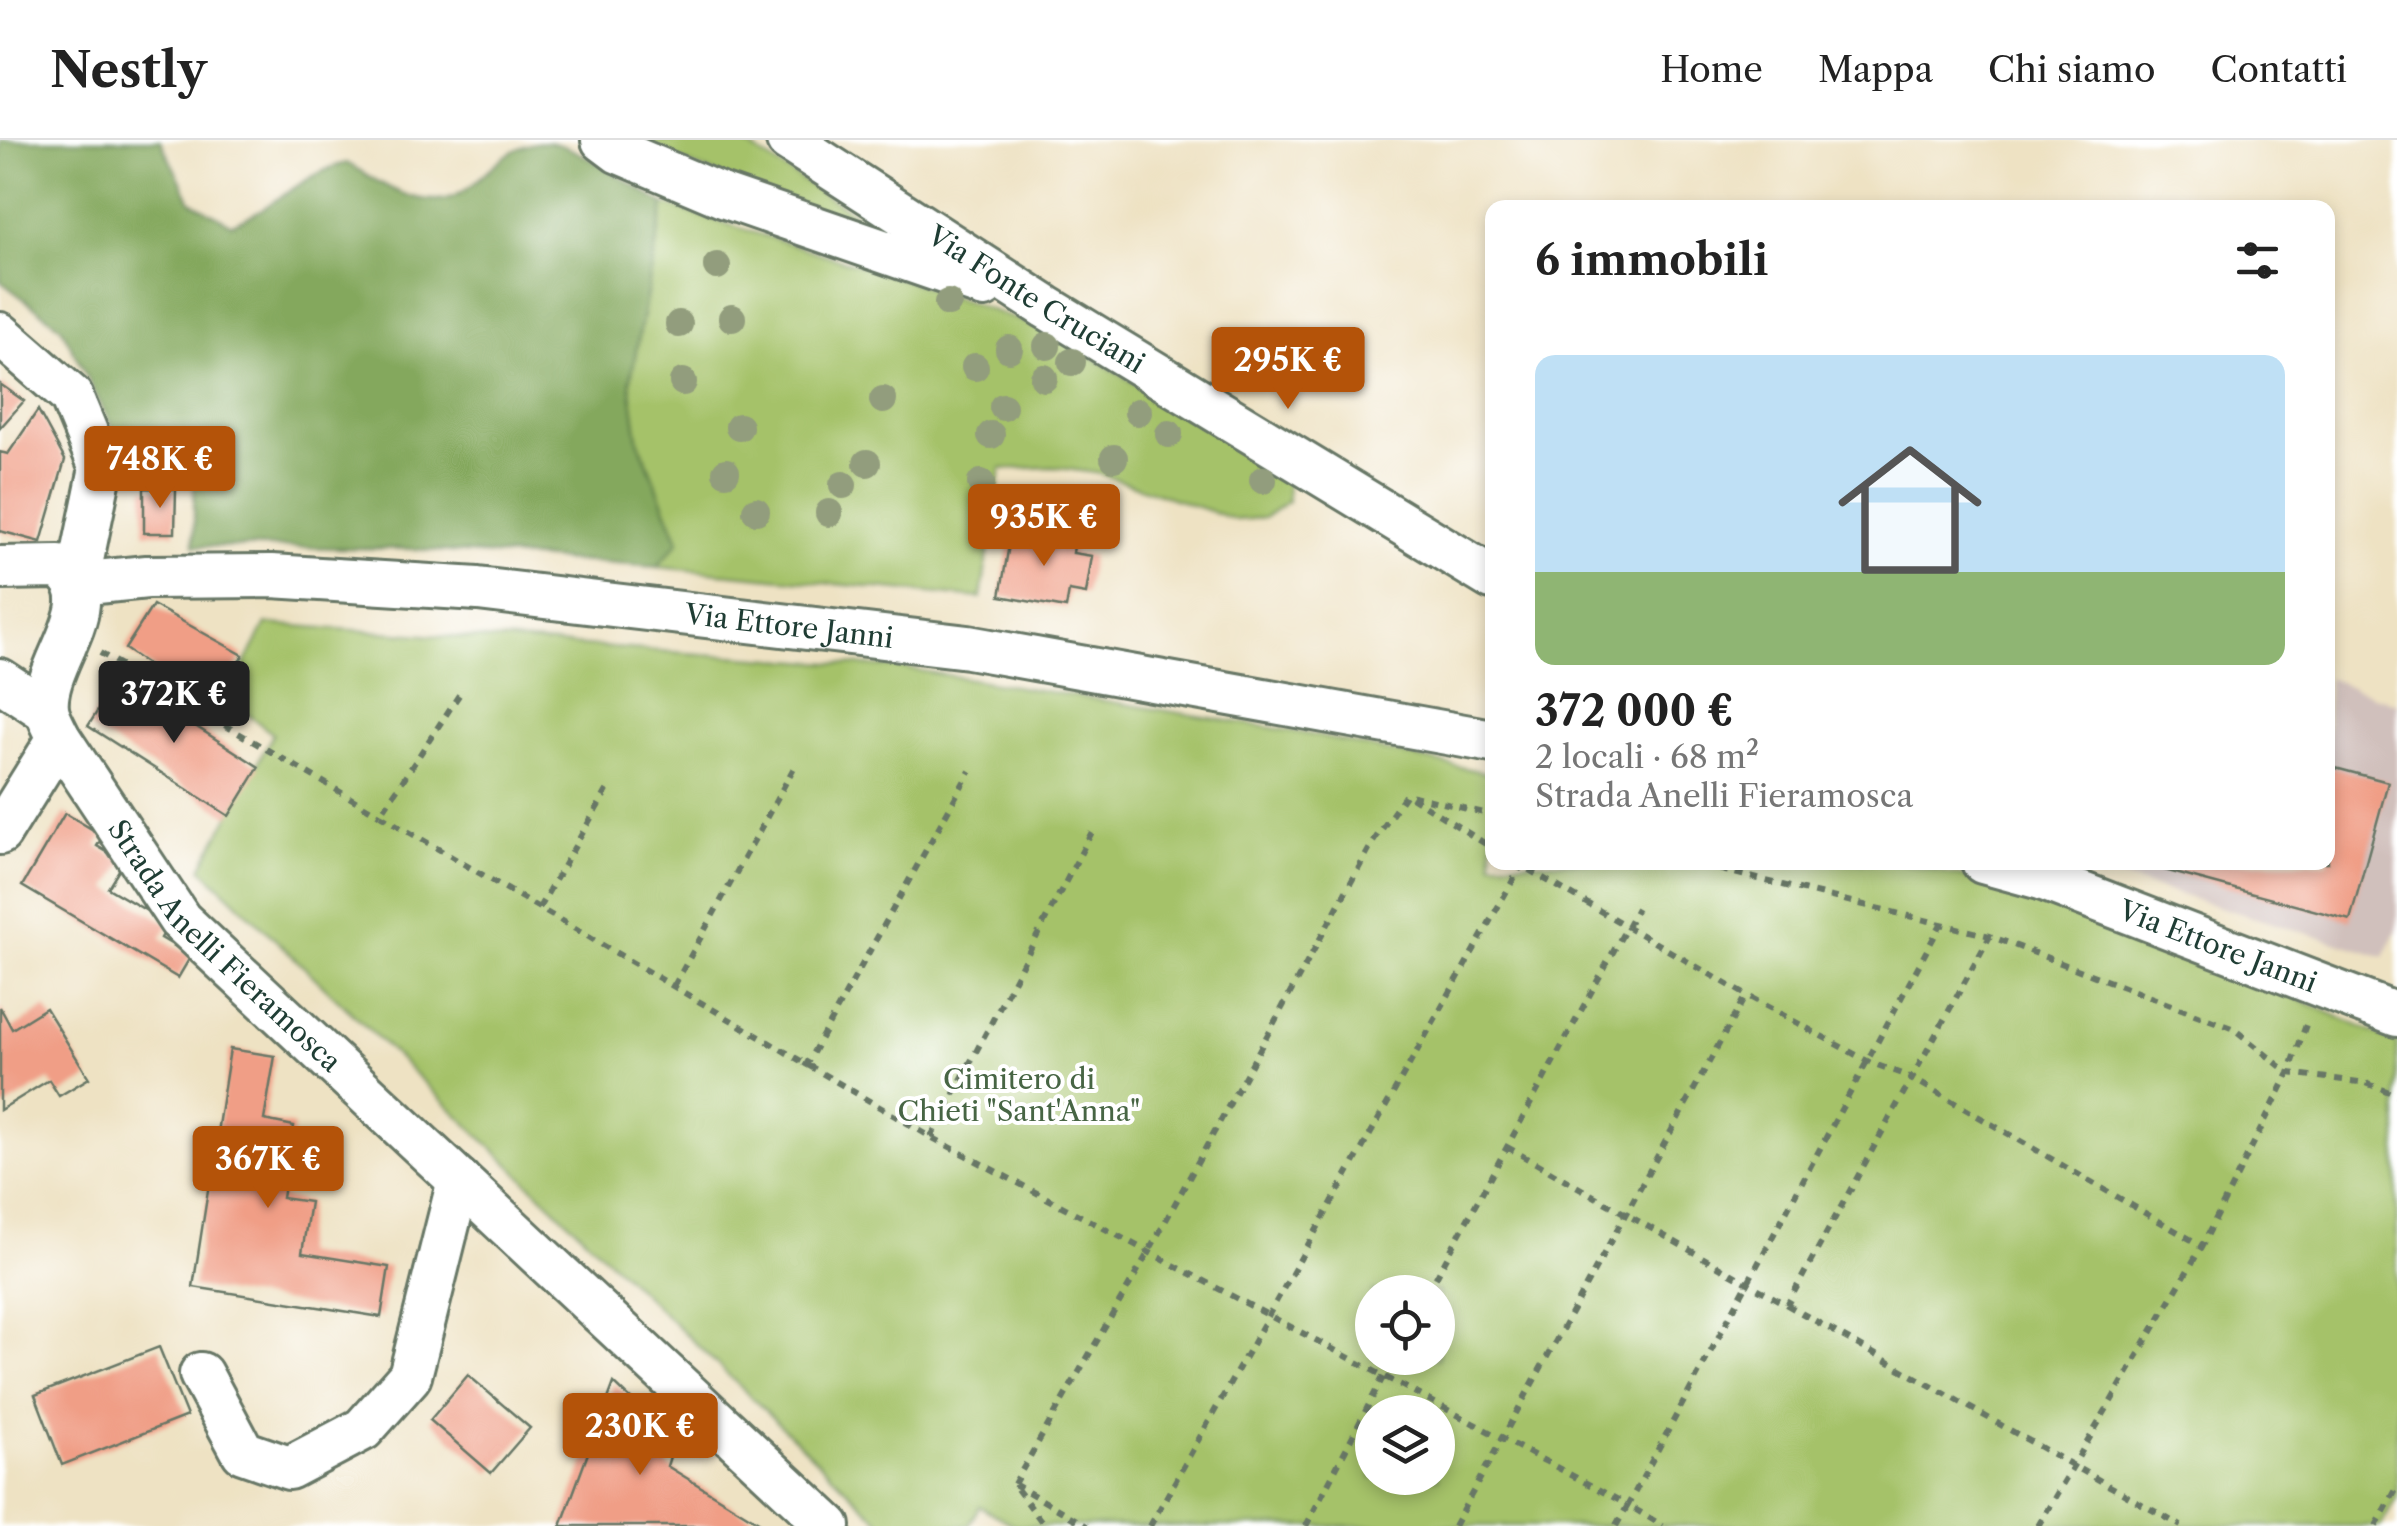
<!DOCTYPE html>
<html lang="it">
<head>
<meta charset="utf-8">
<style>
	body { margin:0; font-family:"Libre Caslon Text",serif; background:#f6f6f6; color:#222; height:100vh; display:flex; flex-direction:column; font-size:38px; white-space:nowrap }
	* { box-sizing:border-box; margin:0 }
	p { font-size:32px; color:#767676 }
	.icon { flex:none; width:55px; height:55px; fill:none; stroke:currentColor; stroke-width:2; stroke-linecap:round; stroke-linejoin:round }
	.map { position:relative; flex:1; overflow:hidden }
	.side { position:absolute; left:1485px; top:60px; width:850px; height:670px; display:flex; flex-direction:column; background:#fff; border-radius:20px; box-shadow:0 5px 15px #0003 }
	.side>* { flex:none }
	.fabs { position:absolute; left:1355px; top:1135px; display:grid; gap:20px }
	.fabs a { display:grid; place-items:center; width:100px; height:100px; border-radius:50%; background:#fff; box-shadow:0 5px 15px #0003; font-size:50px }
	.price { position:absolute; translate:-50% -85px; padding:0 22px; border-radius:10px; background:#b45309; color:#fff; font-size:32px; line-height:65px; filter:drop-shadow(0 2px 5px #0008) }
	.price::after { content:''; position:absolute; left:50%; top:60px; width:30px; height:22px; margin-left:-15px; background:inherit; clip-path:polygon(0 0,100% 0,50% 100%) }
	.price.current { background:#222; color:#fff }
	ul { padding:0; list-style:none }
	li { display:grid; align-content:center; gap:20px; height:530px; padding:0 50px }
	li span { display:grid; place-items:center; height:310px; border-radius:20px; color:#555 }
	li>.icon { margin-inline-start:auto }
	span .icon { width:180px; height:180px; fill:#fffc; stroke-width:1 }
	li b { font-size:42px }
	h2 { display:flex; justify-content:space-between; align-items:center; height:120px; padding:0 50px; font-size:42px }
	header { display:flex; align-items:center; gap:60px; box-sizing:border-box; height:140px; padding:0 50px; background:#fff; border-bottom:2px solid #e0e0e0 }
	header strong { font-size:48px }
	nav { display:flex; gap:55px; margin-inline-start:auto; font-size:35px }
	.map>svg:first-child { display:block }
	.industrial { fill:#d0c0bc }
	.green { fill:#a5c269; stroke:#62804e; stroke-width:2.5; fill-rule:evenodd }
	.forest { fill:#84a85d; stroke:#527248; stroke-width:2.5 }
	.building { fill:#f09e86 }
	.lines { fill:none; stroke-linecap:round; stroke-linejoin:round }
	.minor-casing { stroke:#677766; stroke-width:48 }
	.path { stroke:#677766; stroke-width:6; stroke-dasharray:8 8; stroke-linecap:butt }
	.minor { stroke:#fff; stroke-width:42 }
	.tree { fill:#929d7d }
	.labels { text-anchor:middle; stroke-width:8; stroke-linejoin:round; paint-order:stroke }
	.street-label { font-size:28px; fill:#1f3d34; stroke:#fff }
	.park-label { font-size:28px; fill:#476544; stroke:#fff }
</style>
</head>
<body>
<header>
<strong>Nestly</strong>
<nav><a>Home</a><a>Mappa</a><a>Chi siamo</a><a>Contatti</a></nav>
</header>
<div class="map">
<svg width="2397" height="1386" viewBox="0 0 2397 1386">
	<rect width="100%" height="100%" fill="#fff"/>
	<filter id="ink" filterUnits="userSpaceOnUse"><feTurbulence type="fractalNoise" baseFrequency=".01" numOctaves="2"/><feDisplacementMap in="SourceGraphic" scale="20" xChannelSelector="R" yChannelSelector="G"/><feConvolveMatrix kernelMatrix="1 2 1 2 8 2 1 2 1" color-interpolation-filters="sRGB"/></filter>
	<filter id="wash" filterUnits="userSpaceOnUse"><feTurbulence type="fractalNoise" baseFrequency=".0048" numOctaves="4" result="noise"/><feDisplacementMap in="SourceGraphic" scale="40" xChannelSelector="R" yChannelSelector="G"/><feGaussianBlur stdDeviation="2.25" result="paint"/><feColorMatrix in="noise" values="0 0 0 0 0 0 0 0 0 0 0 0 0 0 0 0 0 1.4 0 .05"/><feComposite in="paint" operator="in"/></filter>
	<g filter="url(#wash)">
		<rect width="100%" height="100%" fill="#eee2c3"/>
		<!-- industrial -->
		<path class="industrial" d="M 2328,538 L 2397,564 L 2397,790 L 2384,817 L 2074,723 L 2328,722 Z"/>
		<!-- green -->
		<path class="green" d="M 628,0 L 739,0 L 910,109 Z
			M 664,64 L 918,144 L 1052,192 L 1287,338 L 1288,361 L 1264,378 L 1236,380 L 1101,334 L 1053,327 L 1001,329 L 981,458 L 657,427 L 679,401 L 638,300 L 630,243 Z
			M 266,484 L 903,528 L 1303,593 L 1492,634 L 1492,722 L 1899,722 L 1992,743 L 2294,857 L 2397,903 L 2397,1357 L 2381,1386 L 1016,1386 L 979,1366 L 969,1386 L 885,1386 L 201,728 L 273,594 L 227,558 ZM 1372,1152 L 1438,1152 L 1438,1218 L 1372,1218 ZM 1372,1272 L 1438,1272 L 1438,1338 L 1372,1338 Z"/>
		<!-- forest -->
		<path class="forest" d="M 0,0 L 160,0 L 191,61 L 231,84 C 274,69 304,32 347,23 C 373,38 405,62 438,60 C 479,59 495,0 549,2 C 582,8 634,47 664,64 L 630,243 L 638,300 L 679,401 L 657,427 L 411,409 L 194,406 L 194,331 L 130,322 L 61,187 L 0,141 Z"/>
		<g id="blocks">
			<!-- building -->
			<path class="building" d="M 0,244 L 24,261 L 0,288 Z
				M 38,270 L 65,320 L 41,402 L 0,391 L 0,312 L 8,314 Z
				M 144,348 L 176,349 L 175,393 L 144,393 Z
				M 1012,388 L 1075,399 L 1073,413 L 1092,416 L 1086,454 L 1069,451 L 1066,468 L 1000,456 Z
				M 153,465 L 243,515 L 211,569 L 125,509 Z
				M 119,537 L 259,627 L 229,676 L 88,586 Z
				M 2328,626 L 2388,642 L 2350,780 L 2142,724 L 2328,722 Z
				M 65,673 L 103,696 L 97,706 L 124,722 L 108,748 L 169,784 L 161,798 L 191,816 L 178,838 L 22,746 Z
				M 0,867 L 12,889 L 46,868 L 89,938 L 59,956 L 49,940 L 0,970 Z
				M 230,909 L 275,916 L 264,980 L 294,986 L 282,1058 L 310,1062 L 302,1113 L 389,1127 L 381,1177 L 193,1147 Z
				M 159,1207 L 187,1276 L 62,1325 L 35,1255 Z
				M 468,1235 L 530,1288 L 491,1333 L 430,1280 Z
				M 614,1243 L 675,1301 L 667,1326 L 765,1386 L 561,1386 Z"/>
		</g>
	</g>
	<g filter="url(#ink)">
		<use href="#blocks" fill-opacity="0" stroke="#677766" stroke-width="2.5"/>
		<g class="lines">
			<defs>
				<g id="minor">
					<path d="M 603,0 L 619,12 L 723,56 L 984,146"/>
					<path id="s1" d="M 788,0 L 1046,167 L 1492,438"/>
					<path d="M 0,194 L 71,256 L 101,328 L 77,444"/>
					<path id="s2" d="M 0,428 L 59,427 C 110,461 42,521 47,569 C 48,578 55,589 59,598 L 180,780 L 829,1386"/>
					<path id="s3" d="M 77,444 L 147,437 L 272,436 L 478,449 L 968,507 L 1492,601"/>
					<path d="M 0,540 L 47,571"/>
					<path d="M 0,693 L 59,598"/>
					<path id="s4" d="M 1983,722 L 2041,738 L 2397,875"/>
					<path d="M 201,1234 L 243,1312 L 289,1328 L 363,1289 L 410,1236 L 459,1040"/>
				</g>
			</defs>
			<!-- minor casing -->
			<use href="#minor" class="minor-casing"/>
			<!-- path -->
			<path class="path" d="M 100,513 L 380,675
				M 459,555 L 380,675 L 931,997 L 1628,1365 L 1941,784
				M 1411,657 L 1492,708
				M 1515,722 L 1746,855 L 1869,922 L 1910,937 L 2202,1106 L 2289,933 L 2308,879
				M 1689,722 L 1990,796 L 2234,889 L 2289,933 L 2366,943 L 2397,955
				M 539,768 L 608,649
				M 674,846 L 796,624
				M 805,927 L 970,631
				M 931,997 L 1093,690
				M 1507,1007 L 1787,1165 L 1990,796
				M 1428,1152 L 1637,768
				M 1787,1165 L 2181,1386
				M 1014,1344 L 1148,1113 L 1373,702 L 1406,654 L 1492,675
				M 1014,1344 L 1087,1386
				M 1017,1349 L 1045,1386
				M 1150,1386 L 1521,726
				M 1306,1386 L 1393,1218
				M 1454,1386 L 1746,855
				M 1616,1386 L 1628,1365 L 1663,1386
				M 2038,1386 L 2202,1106
				M 2376,1386 L 2397,1348"/>
			<!-- minor -->
			<use href="#minor" class="minor"/>
		</g>
		<!-- trees -->
		<g class="tree">
			<circle cx="717" cy="126" r="14"/>
			<circle cx="948" cy="163" r="14"/>
			<circle cx="732" cy="178" r="14"/>
			<circle cx="679" cy="184" r="14"/>
			<circle cx="1047" cy="206" r="14"/>
			<circle cx="1009" cy="209" r="14"/>
			<circle cx="1072" cy="222" r="14"/>
			<circle cx="975" cy="227" r="14"/>
			<circle cx="1044" cy="238" r="14"/>
			<circle cx="683" cy="242" r="14"/>
			<circle cx="883" cy="260" r="14"/>
			<circle cx="1003" cy="267" r="14"/>
			<circle cx="1138" cy="272" r="14"/>
			<circle cx="739" cy="287" r="14"/>
			<circle cx="1169" cy="294" r="14"/>
			<circle cx="991" cy="295" r="14"/>
			<circle cx="1114" cy="318" r="14"/>
			<circle cx="867" cy="323" r="14"/>
			<circle cx="726" cy="332" r="14"/>
			<circle cx="1263" cy="340" r="14"/>
			<circle cx="981" cy="343" r="14"/>
			<circle cx="843" cy="345" r="14"/>
			<circle cx="756" cy="371" r="14"/>
			<circle cx="829" cy="373" r="14"/>
		</g>
	</g>
	<g class="labels">
		<!-- street labels -->
		<g class="street-label">
			<text dy="10" stroke="none"><textPath href="#s1" startOffset="295">Via Fonte Cruciani</textPath></text>
			<text dy="10" stroke="none"><textPath href="#s3" startOffset="715">Via Ettore Janni</textPath></text>
			<text dy="10" stroke="none"><textPath href="#s2" startOffset="512">Strada Anelli Fieramosca</textPath></text>
			<text dy="10" stroke="none"><textPath href="#s4" startOffset="250">Via Ettore Janni</textPath></text>
		</g>
		<!-- park labels -->
		<g class="park-label">
			<text x="1019" y="949">Cimitero di<tspan x="1019" dy="32">Chieti "Sant'Anna"</tspan></text>
		</g>
	</g>
</svg>
<div class="fabs">
<a><svg class="icon" aria-label="locate" viewBox="0 0 24 24"><circle cx="12" cy="12" r="6"/><path d="M12 2v4M12 18v4M2 12h4M18 12h4"/></svg></a>
<a><svg class="icon" aria-label="layers" viewBox="0 0 24 24"><path d="M12 4l9 5-9 5-9-5zM3 14l9 5 9-5"/></svg></a>
</div>
<b class="price" style="left:1288px;top:272px">295K €</b>
<b class="price" style="left:160px;top:371px">748K €</b>
<b class="price" style="left:1044px;top:429px">935K €</b>
<b class="price current" style="left:174px;top:606px">372K €</b>
<b class="price" style="left:268px;top:1071px">367K €</b>
<b class="price" style="left:640px;top:1338px">230K €</b>
<section class="side">
<h2>6 immobili<svg class="icon" aria-label="filters" viewBox="0 0 24 24"><path d="M4 7h16M4 17h16"/><circle cx="9" cy="7" r="2"/><circle cx="15" cy="17" r="2"/></svg></h2>
<ul>
<li><span style="background:linear-gradient(#bfe0f5 70%,#8fb573 0)"><svg class="icon" aria-label="home" viewBox="0 0 24 24"><path d="M3 11l9-7 9 7M6 9v11h12V9"/></svg></span><div><b>372 000 €</b><p>2 locali · 68 m²</p><p>Strada Anelli Fieramosca</p></div></li>
</ul>
</section>
</div>
</body>
</html>
